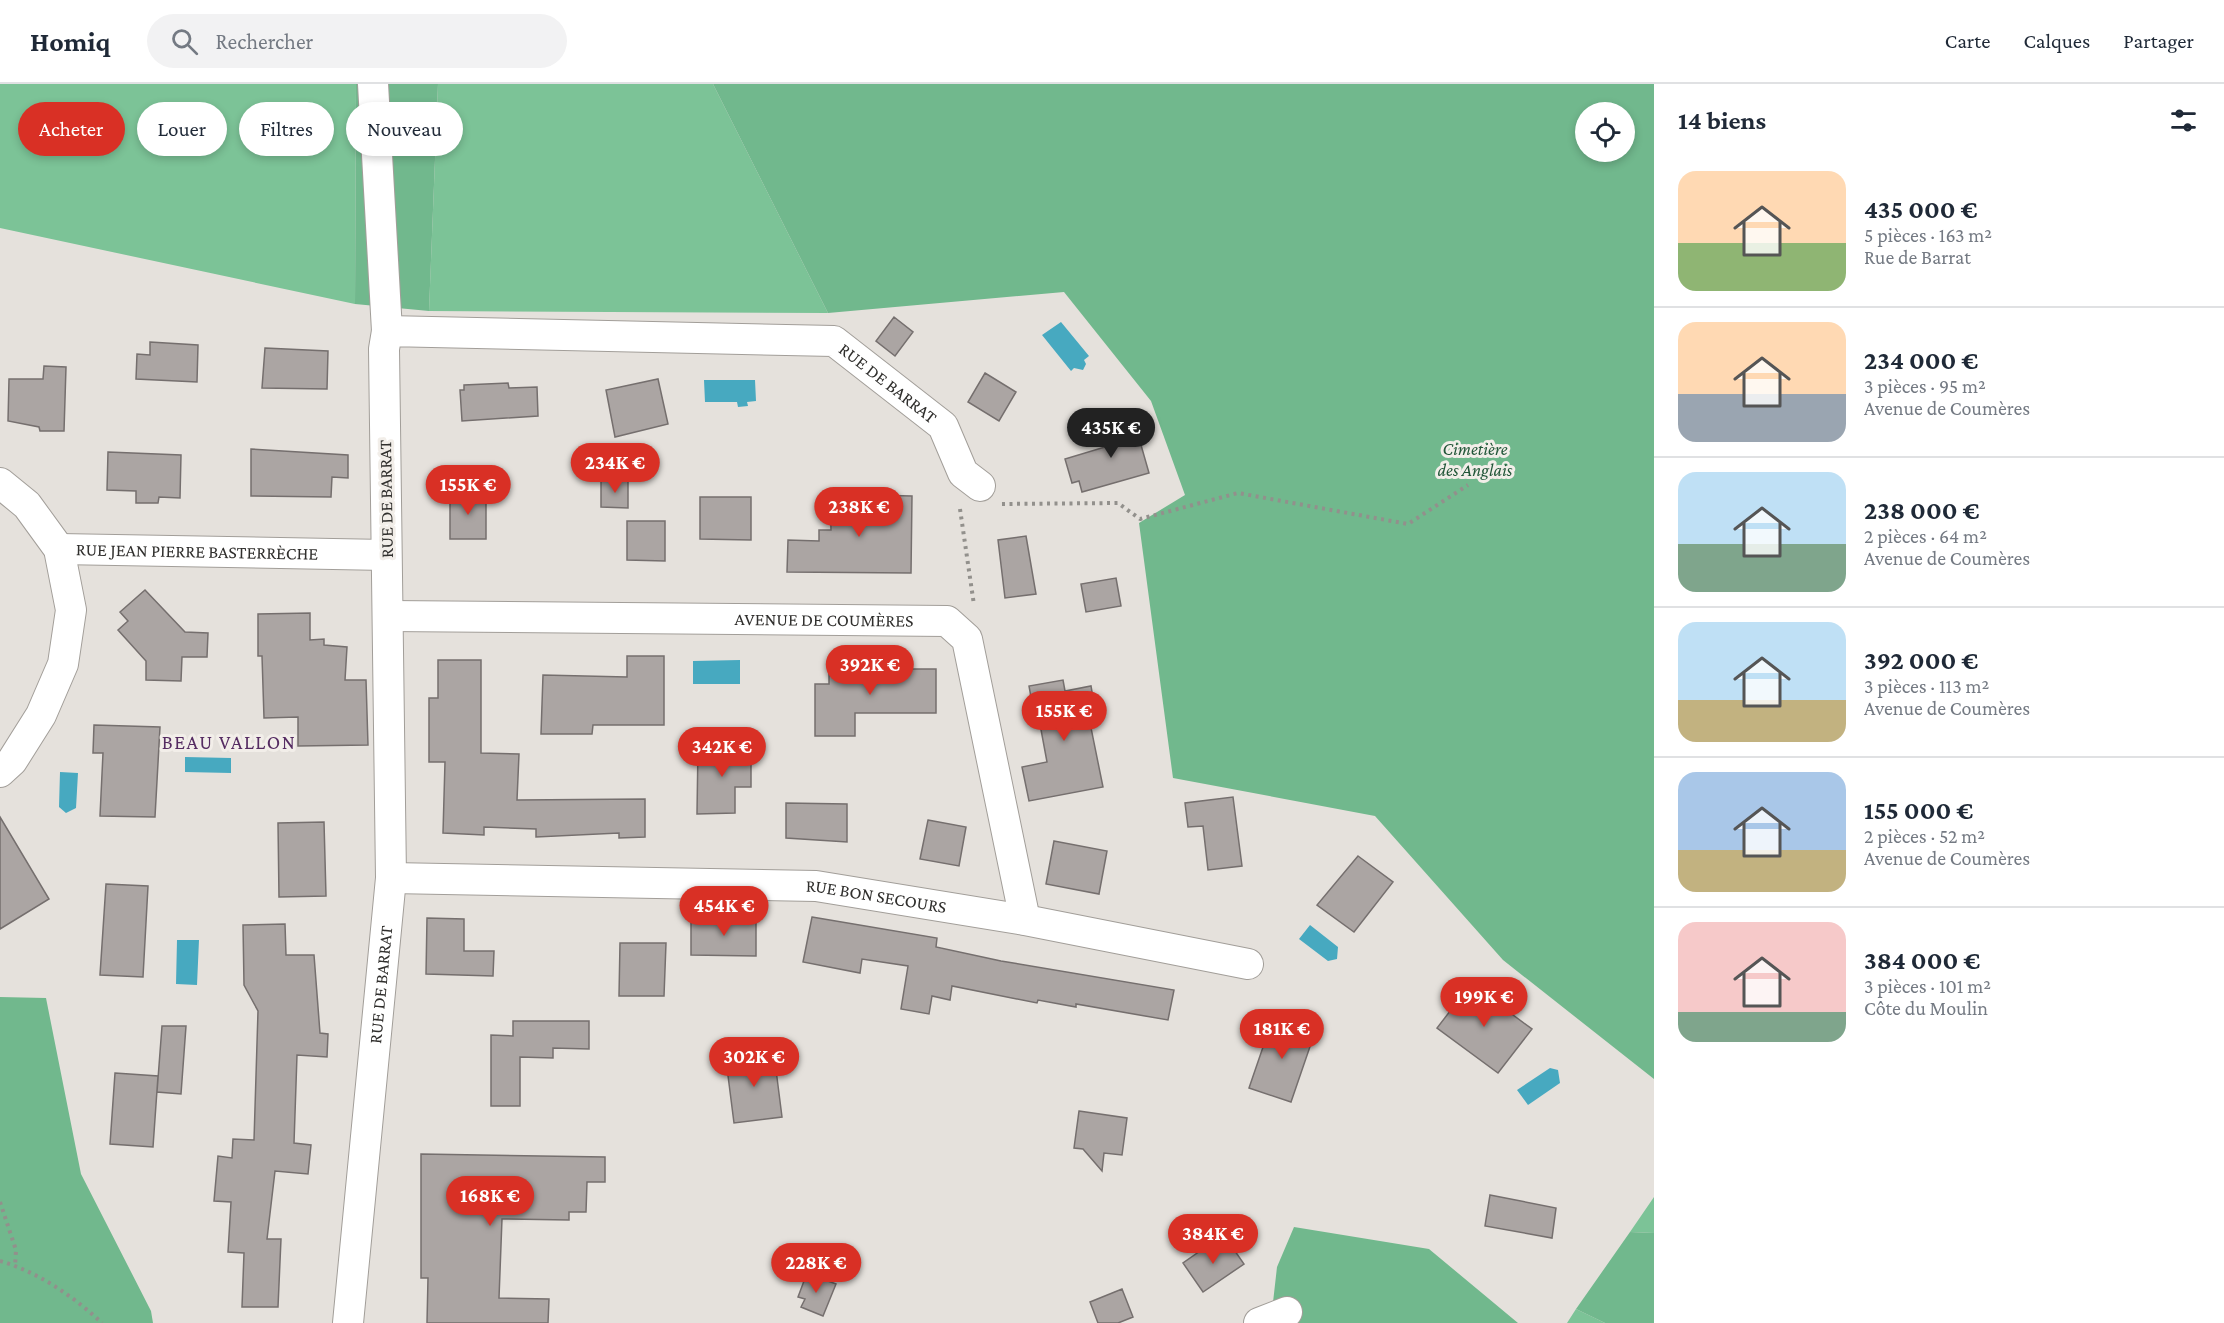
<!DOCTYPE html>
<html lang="fr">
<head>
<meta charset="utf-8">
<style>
	body { margin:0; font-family:"Crimson Pro",serif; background:#f2f2f3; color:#1f2937; height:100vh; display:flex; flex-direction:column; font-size:22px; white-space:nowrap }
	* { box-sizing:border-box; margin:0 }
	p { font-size:20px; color:#747a83 }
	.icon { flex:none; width:33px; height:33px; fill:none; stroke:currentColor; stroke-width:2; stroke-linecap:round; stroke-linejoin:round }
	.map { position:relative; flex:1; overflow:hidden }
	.side { display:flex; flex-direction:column; background:#fff; width:570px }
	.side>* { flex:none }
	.banner { position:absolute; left:18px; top:18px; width:570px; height:54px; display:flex; gap:12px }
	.buttons { position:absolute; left:1575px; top:18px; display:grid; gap:12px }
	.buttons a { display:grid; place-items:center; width:60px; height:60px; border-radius:50%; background:#fff; box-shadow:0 3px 9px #0003; font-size:30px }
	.price { position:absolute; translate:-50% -51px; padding:0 14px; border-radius:21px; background:#d93025; color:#fff; font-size:20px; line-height:39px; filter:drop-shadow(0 2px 3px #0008) }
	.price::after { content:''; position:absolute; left:50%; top:36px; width:18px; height:14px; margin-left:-9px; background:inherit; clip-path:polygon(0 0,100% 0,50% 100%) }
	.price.on { background:#222; color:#fff }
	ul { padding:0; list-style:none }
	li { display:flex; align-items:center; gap:18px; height:150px; padding:0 24px }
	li+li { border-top:2px solid #e0e1e3 }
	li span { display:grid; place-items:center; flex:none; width:168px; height:120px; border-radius:18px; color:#555 }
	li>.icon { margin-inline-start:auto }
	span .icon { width:72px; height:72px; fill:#fffc; stroke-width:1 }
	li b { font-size:26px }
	h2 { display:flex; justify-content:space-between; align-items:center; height:72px; padding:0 24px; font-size:26px }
	.tag { padding:0 21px; border-radius:27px; background:#fff; box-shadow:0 3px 9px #0003; font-size:21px; line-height:54px }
	.tag.on { background:#d93025; color:#fff }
	header { display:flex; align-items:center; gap:36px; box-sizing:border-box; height:84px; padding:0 30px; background:#fff; border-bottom:2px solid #e0e1e3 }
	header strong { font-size:28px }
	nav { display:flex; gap:33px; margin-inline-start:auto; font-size:21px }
	.search { width:420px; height:54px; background:#f2f2f3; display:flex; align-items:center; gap:15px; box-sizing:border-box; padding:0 21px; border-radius:33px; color:#747a83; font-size:22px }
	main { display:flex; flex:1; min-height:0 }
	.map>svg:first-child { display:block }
	.green { fill:#7cc397 }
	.forest { fill:#71b88d; fill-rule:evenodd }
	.water { fill:#47a9c0 }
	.building { fill:#aba5a3; stroke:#756f6e; stroke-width:1.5 }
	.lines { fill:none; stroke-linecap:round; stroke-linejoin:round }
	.minor-casing { stroke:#a29e99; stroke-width:32 }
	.path { stroke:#92908c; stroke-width:4; stroke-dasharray:3 4.5; stroke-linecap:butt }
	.minor { stroke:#fff; stroke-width:30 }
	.labels { text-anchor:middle; stroke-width:6; stroke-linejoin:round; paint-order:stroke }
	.street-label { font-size:18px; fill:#302f2d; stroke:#f2eee9 }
	.park-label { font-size:18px; font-style:italic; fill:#215638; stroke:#f2eee9 }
	.neighbourhood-label { font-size:20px; letter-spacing:1.5px; fill:#552c62; stroke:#f2eee9 }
</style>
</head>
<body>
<header>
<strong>Homiq</strong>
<div class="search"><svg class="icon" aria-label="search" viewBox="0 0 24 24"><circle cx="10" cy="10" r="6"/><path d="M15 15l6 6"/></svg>Rechercher</div>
<nav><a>Carte</a><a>Calques</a><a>Partager</a></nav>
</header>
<main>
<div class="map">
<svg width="1654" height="1239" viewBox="0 0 1654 1239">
	<rect width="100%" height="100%" fill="#e5e1dc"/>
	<!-- green -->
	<path class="green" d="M 0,0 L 356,0 L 355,220 L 0,144 Z
		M 438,0 L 713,0 L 828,229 L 429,227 Z
		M 1654,1113 L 1654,1149 L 1630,1148 Z
		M 1576,1225 L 1605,1239 L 1567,1239 Z"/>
	<!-- forest -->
	<path class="forest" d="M 356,0 L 438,0 L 429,227 L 355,220 Z
		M 713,0 L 1654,0 L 1654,995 L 1503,876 L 1375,732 L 1173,694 L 1139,439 L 1185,411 L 1151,317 L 1064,208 L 828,229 ZM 1586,28 L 1624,28 L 1624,68 L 1586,68 Z
		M 0,913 L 46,914 L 81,1090 L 151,1227 L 153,1239 L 0,1239 Z
		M 1294,1143 L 1429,1165 L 1518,1239 L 1278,1239 L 1271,1236 L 1277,1183 Z
		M 1630,1148 L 1654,1149 L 1654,1239 L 1605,1239 L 1576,1225 Z"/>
	<!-- water -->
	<path class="water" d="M 1061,238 L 1089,272 L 1084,276 L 1086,280 L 1083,286 L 1074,284 L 1071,287 L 1042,251 Z
		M 704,296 L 755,296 L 756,317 L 747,318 L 748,322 L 738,323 L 737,318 L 705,318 Z
		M 740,576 L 740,600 L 693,600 L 693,577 Z
		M 185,673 L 231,674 L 231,689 L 185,688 Z
		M 60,688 L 78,689 L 76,724 L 66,729 L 59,723 Z
		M 1310,841 L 1338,863 L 1337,875 L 1328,877 L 1299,855 Z
		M 177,856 L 199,856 L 197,901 L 176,900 Z
		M 1550,984 L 1558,986 L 1560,999 L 1528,1021 L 1517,1006 Z"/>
	<!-- building -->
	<path class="building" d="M 894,233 L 913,248 L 895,272 L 876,257 Z
		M 150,258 L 198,261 L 197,298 L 136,295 L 137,270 L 150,271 Z
		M 265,264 L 328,267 L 327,305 L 262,304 Z
		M 44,282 L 66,283 L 64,347 L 40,347 L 39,343 L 8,337 L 9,295 L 43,295 Z
		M 985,289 L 1016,308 L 999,337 L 968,318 Z
		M 658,295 L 668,340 L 615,353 L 606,306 Z
		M 508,299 L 509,304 L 537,303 L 538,332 L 462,337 L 460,306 L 464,306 L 464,301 Z
		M 1133,333 L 1149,389 L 1082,408 L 1079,397 L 1072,399 L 1065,375 L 1115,360 L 1109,339 Z
		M 251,365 L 348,371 L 348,394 L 332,393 L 331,413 L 251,412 Z
		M 108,368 L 181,371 L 180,414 L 159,413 L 158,419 L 136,419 L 136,407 L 107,406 Z
		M 601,396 L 628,396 L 628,424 L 601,423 Z
		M 486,409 L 486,455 L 450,455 L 450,410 Z
		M 830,410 L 912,412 L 911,489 L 787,488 L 788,456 L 819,457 L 819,446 L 831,446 Z
		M 700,413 L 751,413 L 751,456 L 700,455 Z
		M 627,437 L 665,437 L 665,477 L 627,476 Z
		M 1026,452 L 1036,510 L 1005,514 L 998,456 Z
		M 1116,494 L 1121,522 L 1086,528 L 1081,500 Z
		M 145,506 L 185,548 L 208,549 L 207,573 L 182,573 L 181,597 L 146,596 L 146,577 L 118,546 L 128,537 L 120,528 Z
		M 310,529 L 310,556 L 324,555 L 324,561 L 347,563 L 345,596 L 366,596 L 368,661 L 298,662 L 298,633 L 264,634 L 262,572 L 258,572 L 258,530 Z
		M 627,572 L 664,572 L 664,641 L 593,641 L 592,650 L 541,650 L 543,591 L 627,593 Z
		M 438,576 L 481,576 L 481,669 L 519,670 L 517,716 L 645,715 L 645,753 L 619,754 L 619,749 L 536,753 L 536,745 L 484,743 L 484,751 L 443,749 L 445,678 L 429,678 L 429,614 L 438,614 Z
		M 829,578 L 855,578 L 855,585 L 936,585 L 936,629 L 855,629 L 855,652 L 815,652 L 815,600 L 829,600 Z
		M 1063,596 L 1065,607 L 1091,602 L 1097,638 L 1090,639 L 1103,703 L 1029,717 L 1022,683 L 1047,678 L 1037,624 L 1033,624 L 1029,602 Z
		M 94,641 L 160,643 L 155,733 L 100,732 L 103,669 L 93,669 Z
		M 698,663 L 751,663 L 751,703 L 735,703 L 735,729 L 697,730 Z
		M 1233,713 L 1242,782 L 1208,786 L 1203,742 L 1188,743 L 1185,719 Z
		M 786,719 L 847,720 L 847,758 L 786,754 Z
		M 0,733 L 49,815 L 0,845 Z
		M 928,736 L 966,743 L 959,782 L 920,775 Z
		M 324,738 L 326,812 L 279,813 L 278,739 Z
		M 1054,757 L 1107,767 L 1099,810 L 1046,800 Z
		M 1358,772 L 1393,798 L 1354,848 L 1317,821 Z
		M 106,800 L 148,802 L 143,893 L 100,891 Z
		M 812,833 L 937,854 L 936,863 L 1001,877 L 1174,906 L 1168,936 L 1076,920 L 1076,923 L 1038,916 L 1037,919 L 952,902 L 950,916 L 932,912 L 929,930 L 901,925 L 908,882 L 862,875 L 860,889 L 803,878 Z
		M 427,834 L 464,835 L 464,867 L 494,867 L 493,892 L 426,890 Z
		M 691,835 L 756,836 L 756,872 L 691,871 Z
		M 285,840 L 286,871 L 314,871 L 320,949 L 328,950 L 327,973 L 297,971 L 294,1059 L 311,1061 L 308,1090 L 275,1087 L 267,1155 L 281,1155 L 278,1223 L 242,1223 L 244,1169 L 228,1168 L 231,1118 L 214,1117 L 218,1072 L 232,1074 L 233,1055 L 254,1056 L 258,927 L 244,901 L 243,841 Z
		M 620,859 L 666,859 L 664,912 L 619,912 Z
		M 1471,900 L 1532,945 L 1498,989 L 1437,944 Z
		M 1273,934 L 1315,948 L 1291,1018 L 1249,1004 Z
		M 513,937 L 589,937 L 589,965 L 553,964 L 553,974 L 520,973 L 520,1022 L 491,1022 L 491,951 L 513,952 Z
		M 162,942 L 186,942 L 181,1010 L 157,1008 Z
		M 774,970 L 782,1033 L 734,1039 L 726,976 Z
		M 115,989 L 158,992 L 153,1063 L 110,1060 Z
		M 1079,1027 L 1127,1034 L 1122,1071 L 1104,1069 L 1102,1087 L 1083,1065 L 1074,1064 Z
		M 421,1070 L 605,1073 L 605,1098 L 587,1098 L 586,1128 L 569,1128 L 569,1136 L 502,1135 L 499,1214 L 549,1215 L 548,1239 L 427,1239 L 428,1194 L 421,1194 Z
		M 1490,1111 L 1556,1124 L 1552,1154 L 1485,1142 Z
		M 1228,1157 L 1244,1180 L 1203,1208 L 1183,1179 L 1213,1158 L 1217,1164 Z
		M 807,1189 L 836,1200 L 823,1232 L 801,1223 L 805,1215 L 798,1213 Z
		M 1122,1205 L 1133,1233 L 1118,1239 L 1098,1239 L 1090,1218 Z"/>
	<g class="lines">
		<defs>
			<g id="minor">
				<path d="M 373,0 L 387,247"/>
				<path d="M 0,399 L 27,421 L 59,465 L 71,526 L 63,580 L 41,631 L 12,677 L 0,688"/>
				<path id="s1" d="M 59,465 L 386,471"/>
				<path id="s2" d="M 389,532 L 947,537 L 967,555 L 1025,836"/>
				<path id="s3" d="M 391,794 L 816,802 L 1025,836 L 1248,880"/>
				<path id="s4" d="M 348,1239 L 391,794 L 384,265 L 387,247 L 834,257 L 943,342 L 963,389 L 980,402"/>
				<path d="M 1259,1239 L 1287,1228"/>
			</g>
		</defs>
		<!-- minor casing -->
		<use href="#minor" class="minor-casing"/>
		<!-- path -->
		<path class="path" d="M 1002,420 L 1118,419 L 1140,435 L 1238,409 L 1408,440 L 1468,401
			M 960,425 L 974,521
			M 0,1118 L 16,1166 L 15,1183
			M 0,1177 C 38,1188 73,1212 102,1239"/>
		<!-- minor -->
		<use href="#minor" class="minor"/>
	</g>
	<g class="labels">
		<!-- street labels -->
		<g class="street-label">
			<text dy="6" stroke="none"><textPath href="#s4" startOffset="1510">RUE DE BARRAT</textPath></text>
			<text transform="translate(386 415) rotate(-91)" y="6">RUE DE BARRAT</text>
			<text dy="6" stroke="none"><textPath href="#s1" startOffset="138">RUE JEAN PIERRE BASTERRÈCHE</textPath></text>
			<text dy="6" stroke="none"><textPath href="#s2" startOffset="435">AVENUE DE COUMÈRES</textPath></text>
			<text dy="6" stroke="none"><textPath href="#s3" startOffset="486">RUE BON SECOURS</textPath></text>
			<text dy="6" stroke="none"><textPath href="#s4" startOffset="340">RUE DE BARRAT</textPath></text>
		</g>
		<!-- park labels -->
		<g class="park-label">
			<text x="1475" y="371">Cimetière<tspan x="1475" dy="21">des Anglais</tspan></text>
		</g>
		<!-- neighbourhood labels -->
		<g class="neighbourhood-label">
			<text x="229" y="665">BEAU VALLON</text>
		</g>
	</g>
</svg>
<div class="buttons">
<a><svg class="icon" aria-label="locate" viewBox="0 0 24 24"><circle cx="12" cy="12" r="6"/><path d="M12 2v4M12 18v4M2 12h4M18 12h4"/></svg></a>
</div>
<b class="price on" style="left:1111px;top:375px">435K €</b>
<b class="price" style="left:615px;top:410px">234K €</b>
<b class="price" style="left:468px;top:432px">155K €</b>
<b class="price" style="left:859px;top:454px">238K €</b>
<b class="price" style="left:870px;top:612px">392K €</b>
<b class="price" style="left:1064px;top:658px">155K €</b>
<b class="price" style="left:722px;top:694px">342K €</b>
<b class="price" style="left:724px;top:853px">454K €</b>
<b class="price" style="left:1484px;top:944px">199K €</b>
<b class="price" style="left:1282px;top:976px">181K €</b>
<b class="price" style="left:754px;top:1004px">302K €</b>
<b class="price" style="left:490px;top:1143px">168K €</b>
<b class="price" style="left:1213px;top:1181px">384K €</b>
<b class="price" style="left:816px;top:1210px">228K €</b>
<div class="banner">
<a class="tag on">Acheter</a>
<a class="tag">Louer</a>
<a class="tag">Filtres</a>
<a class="tag">Nouveau</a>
</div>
</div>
<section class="side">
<h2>14 biens<svg class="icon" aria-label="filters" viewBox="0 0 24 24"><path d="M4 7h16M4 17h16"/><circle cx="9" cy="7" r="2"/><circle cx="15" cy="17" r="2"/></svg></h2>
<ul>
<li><span style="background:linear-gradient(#ffd9b3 60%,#8fb573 0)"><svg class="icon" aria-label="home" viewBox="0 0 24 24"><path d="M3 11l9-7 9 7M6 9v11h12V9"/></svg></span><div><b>435 000 €</b><p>5 pièces · 163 m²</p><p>Rue de Barrat</p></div></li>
<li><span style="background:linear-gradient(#ffd9b3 60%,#9aa5b1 0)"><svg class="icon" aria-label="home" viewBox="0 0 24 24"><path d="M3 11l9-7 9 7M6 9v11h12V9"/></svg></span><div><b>234 000 €</b><p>3 pièces · 95 m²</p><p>Avenue de Coumères</p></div></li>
<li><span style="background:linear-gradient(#bfe0f5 60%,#7fa58c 0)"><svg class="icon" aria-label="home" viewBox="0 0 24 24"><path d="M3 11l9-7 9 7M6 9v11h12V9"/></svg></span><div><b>238 000 €</b><p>2 pièces · 64 m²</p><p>Avenue de Coumères</p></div></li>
<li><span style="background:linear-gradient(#bfe0f5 65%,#c2b280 0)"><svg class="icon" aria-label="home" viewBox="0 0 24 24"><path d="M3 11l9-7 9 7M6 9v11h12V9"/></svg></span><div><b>392 000 €</b><p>3 pièces · 113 m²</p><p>Avenue de Coumères</p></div></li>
<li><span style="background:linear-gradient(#a9c7e8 65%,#c2b280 0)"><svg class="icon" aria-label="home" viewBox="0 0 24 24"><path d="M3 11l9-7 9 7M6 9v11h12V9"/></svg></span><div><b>155 000 €</b><p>2 pièces · 52 m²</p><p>Avenue de Coumères</p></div></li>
<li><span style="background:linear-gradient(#f6c9c9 75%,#7fa58c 0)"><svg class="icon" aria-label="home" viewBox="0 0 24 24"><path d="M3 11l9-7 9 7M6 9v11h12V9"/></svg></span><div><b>384 000 €</b><p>3 pièces · 101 m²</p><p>Côte du Moulin</p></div></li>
</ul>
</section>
</main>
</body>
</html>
